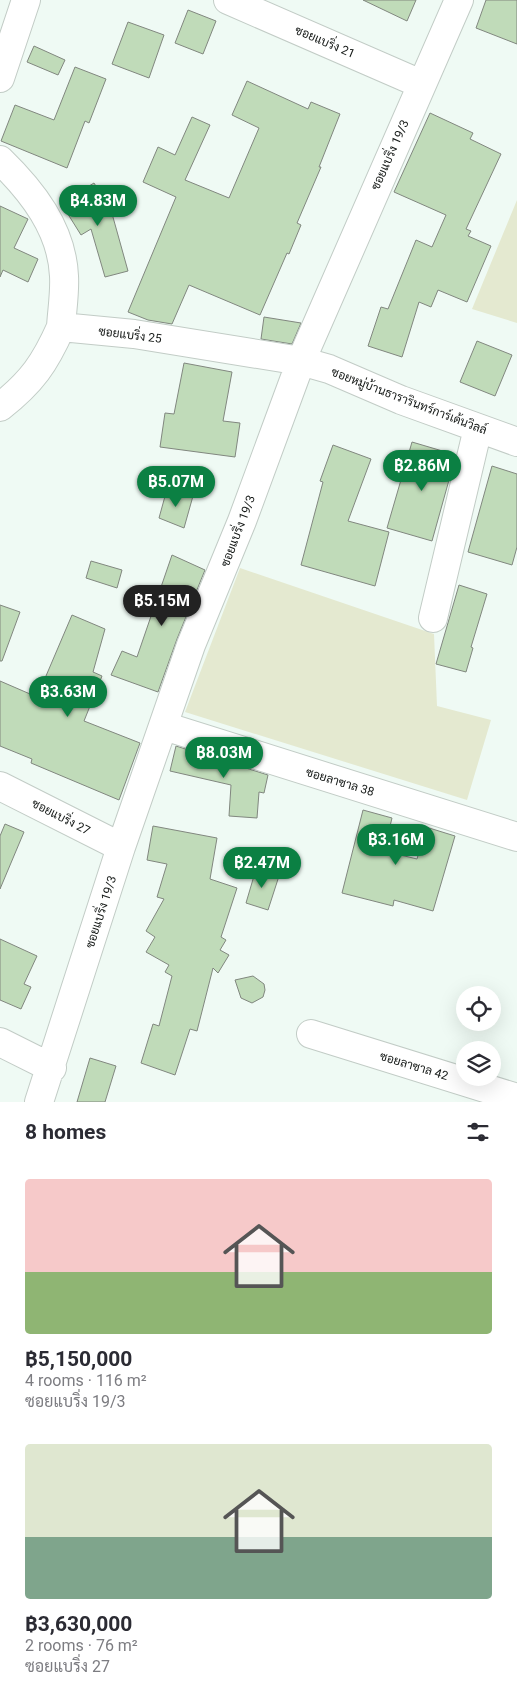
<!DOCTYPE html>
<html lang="en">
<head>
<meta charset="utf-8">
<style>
	body { margin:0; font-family:Roboto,Sarabun,sans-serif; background:#f7f7f7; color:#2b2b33; height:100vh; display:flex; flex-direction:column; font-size:19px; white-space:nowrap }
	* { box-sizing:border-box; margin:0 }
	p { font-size:16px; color:#7c7c81 }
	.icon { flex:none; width:28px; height:28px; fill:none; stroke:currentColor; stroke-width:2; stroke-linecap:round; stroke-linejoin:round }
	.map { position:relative; height:1102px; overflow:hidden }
	.panel { display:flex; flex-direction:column; background:#fff; flex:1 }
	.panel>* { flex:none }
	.tools { position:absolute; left:456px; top:986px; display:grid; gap:10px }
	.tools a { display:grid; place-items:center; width:45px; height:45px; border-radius:50%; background:#fff; box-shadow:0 5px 20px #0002; font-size:25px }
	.price { position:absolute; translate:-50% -42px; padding:0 11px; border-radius:18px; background:#0b8043; color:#fff; font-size:16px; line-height:32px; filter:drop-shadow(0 1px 2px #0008) }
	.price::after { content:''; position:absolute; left:50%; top:30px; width:15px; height:11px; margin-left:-8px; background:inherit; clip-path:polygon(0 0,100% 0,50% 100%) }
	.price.active { background:#222; color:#fff }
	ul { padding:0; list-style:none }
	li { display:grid; align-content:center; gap:10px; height:265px; padding:0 25px }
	li span { display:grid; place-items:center; height:155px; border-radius:5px; color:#555 }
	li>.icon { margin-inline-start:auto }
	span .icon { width:90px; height:90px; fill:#fffc; stroke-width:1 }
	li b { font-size:21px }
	h2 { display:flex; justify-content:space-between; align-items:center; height:60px; padding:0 25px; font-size:21px }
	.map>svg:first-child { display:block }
	.green { fill:#e4e9d0 }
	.building { fill:#c0dbb9; stroke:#81877f }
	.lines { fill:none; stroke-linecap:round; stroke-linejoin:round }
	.minor-casing { stroke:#c2ccc6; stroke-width:30 }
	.minor { stroke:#fff; stroke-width:28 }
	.labels { text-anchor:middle; stroke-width:5; stroke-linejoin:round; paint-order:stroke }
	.street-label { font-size:12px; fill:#151917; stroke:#fff }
</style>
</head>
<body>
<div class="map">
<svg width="517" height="1102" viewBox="0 0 517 1102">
	<rect width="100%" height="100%" fill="#effaf4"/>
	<!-- green -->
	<path class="green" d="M 517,200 L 517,323 L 472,309 Z
		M 240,568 L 434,634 L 437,706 L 491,720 L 467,800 L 185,712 Z"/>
	<!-- building -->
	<path class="building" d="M 363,0 L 416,0 L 407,21 Z
		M 486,0 L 517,0 L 517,44 L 476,28 Z
		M 188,10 L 216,21 L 203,54 L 175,43 Z
		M 128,22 L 164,35 L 149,78 L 112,64 Z
		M 34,46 L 65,60 L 58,75 L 27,62 Z
		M 75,67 L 106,79 L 89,123 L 85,121 L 67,168 L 1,141 L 15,105 L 54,120 Z
		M 247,81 L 308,109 L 311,102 L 340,114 L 319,167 L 321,167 L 297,223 L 301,225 L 289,254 L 287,253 L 260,315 L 189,285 L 172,324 L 148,320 L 128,312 L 176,197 L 143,182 L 158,147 L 175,155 L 192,117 L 210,125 L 185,180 L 229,198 L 259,128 L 232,115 Z
		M 430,113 L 473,133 L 470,139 L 501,154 L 466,229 L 471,231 L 468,236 L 491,246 L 467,302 L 438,290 L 431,307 L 419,302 L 402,357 L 368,346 L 381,307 L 388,309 L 416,240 L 432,247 L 446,215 L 394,192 Z
		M 94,183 L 111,210 L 128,271 L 105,277 L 91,229 L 81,235 L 61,203 Z
		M 0,206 L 28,219 L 14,248 L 38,259 L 28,282 L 3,270 L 0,277 Z
		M 264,317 L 301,323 L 292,344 L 261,339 Z
		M 477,341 L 512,355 L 495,396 L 460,382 Z
		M 184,363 L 232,372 L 223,421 L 240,423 L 235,457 L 160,447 L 165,413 L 174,414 Z
		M 412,442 L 456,455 L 432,541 L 387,528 Z
		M 333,445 L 371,459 L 348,521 L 389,532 L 375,586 L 301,565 L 323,482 L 320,481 Z
		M 492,466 L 517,474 L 517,547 L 512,565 L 468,552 Z
		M 167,489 L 193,496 L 184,528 L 159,518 Z
		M 172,555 L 205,570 L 177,639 L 158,692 L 111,675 L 122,651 L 137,657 Z
		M 91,561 L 122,570 L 117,588 L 86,578 Z
		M 459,585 L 487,594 L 471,647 L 473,648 L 466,672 L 436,664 Z
		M 0,605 L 20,612 L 2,661 L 0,661 Z
		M 72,615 L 105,629 L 93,672 L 102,676 L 84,721 L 140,743 L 119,800 L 31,763 L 32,759 L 0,746 L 0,681 L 37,697 Z
		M 176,746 L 268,775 L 264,793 L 259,792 L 257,818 L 229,816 L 231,785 L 170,771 Z
		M 363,810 L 392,818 L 384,851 L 417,859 L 426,827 L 455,836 L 433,911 L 394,900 L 393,906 L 342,893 Z
		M 5,824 L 24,832 L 0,889 L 0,836 Z
		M 153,826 L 217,838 L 210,879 L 237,888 L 221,937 L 226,940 L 220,950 L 229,955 L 218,973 L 213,968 L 197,1031 L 190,1029 L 175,1075 L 141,1063 L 153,1024 L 159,1026 L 172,976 L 165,972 L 169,965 L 146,952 L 155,937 L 146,931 L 164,899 L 157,897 L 167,864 L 147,860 Z
		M 256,869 L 279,876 L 268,910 L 246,903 Z
		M 0,939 L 37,956 L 24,984 L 31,987 L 21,1009 L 0,1000 Z
		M 253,976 L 264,984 L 265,990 L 263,997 L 252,1003 L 241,998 L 235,980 Z
		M 90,1058 L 116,1066 L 105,1102 L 77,1102 Z"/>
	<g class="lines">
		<defs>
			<path id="minor" d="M 228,0 L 421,84
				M 0,78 L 26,0
				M 0,160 C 32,191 62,229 64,276 C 65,293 62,310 61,327
				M 0,407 C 32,382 45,363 61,327 L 134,334 L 301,361 L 329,369 L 401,400 L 517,442
				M 433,618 L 478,428
				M 164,726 L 517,837
				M 0,786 L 121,847
				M 311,1034 L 517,1098
				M 0,1042 L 52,1068
				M 39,1102 L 121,847 L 191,645 L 242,521 L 301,361 L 459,0"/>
		</defs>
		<!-- minor casing -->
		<use href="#minor" class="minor-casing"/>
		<!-- minor -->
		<use href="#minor" class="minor"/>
	</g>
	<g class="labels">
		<!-- street labels -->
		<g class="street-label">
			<text transform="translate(325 42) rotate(23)" y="4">ซอยแบริ่ง 21</text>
			<text transform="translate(390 155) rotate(-66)" y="4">ซอยแบริ่ง 19/3</text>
			<text transform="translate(130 335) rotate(7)" y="4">ซอยแบริ่ง 25</text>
			<text transform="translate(409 401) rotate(21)" y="4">ซอยหมู่บ้านธารารินทร์การ์เด้นวิลล์</text>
			<text transform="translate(238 531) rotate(-69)" y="4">ซอยแบริ่ง 19/3</text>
			<text transform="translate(340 782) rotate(17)" y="4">ซอยลาซาล 38</text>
			<text transform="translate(61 817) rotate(27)" y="4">ซอยแบริ่ง 27</text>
			<text transform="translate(101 912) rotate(-72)" y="4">ซอยแบริ่ง 19/3</text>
			<text transform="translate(414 1066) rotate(17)" y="4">ซอยลาซาล 42</text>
		</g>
	</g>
</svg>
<div class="tools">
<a><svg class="icon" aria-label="locate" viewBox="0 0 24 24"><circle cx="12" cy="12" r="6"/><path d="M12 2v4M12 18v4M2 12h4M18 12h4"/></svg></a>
<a><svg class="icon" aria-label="layers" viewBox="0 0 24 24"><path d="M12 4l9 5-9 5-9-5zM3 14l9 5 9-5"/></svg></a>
</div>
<b class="price" style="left:98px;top:227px">฿4.83M</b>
<b class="price" style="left:422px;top:492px">฿2.86M</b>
<b class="price" style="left:176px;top:508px">฿5.07M</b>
<b class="price active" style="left:162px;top:627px">฿5.15M</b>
<b class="price" style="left:68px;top:718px">฿3.63M</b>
<b class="price" style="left:224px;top:779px">฿8.03M</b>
<b class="price" style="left:396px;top:866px">฿3.16M</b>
<b class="price" style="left:262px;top:889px">฿2.47M</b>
</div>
<section class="panel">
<h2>8 homes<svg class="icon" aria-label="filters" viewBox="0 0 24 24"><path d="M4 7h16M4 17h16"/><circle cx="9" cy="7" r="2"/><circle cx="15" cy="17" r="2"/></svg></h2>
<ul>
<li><span style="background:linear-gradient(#f6c9c9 60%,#8fb573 0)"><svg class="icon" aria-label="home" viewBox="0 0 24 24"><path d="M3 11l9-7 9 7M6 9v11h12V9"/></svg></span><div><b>฿5,150,000</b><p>4 rooms · 116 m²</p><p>ซอยแบริ่ง 19/3</p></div></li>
<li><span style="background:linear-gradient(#dfe7d0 60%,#7fa58c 0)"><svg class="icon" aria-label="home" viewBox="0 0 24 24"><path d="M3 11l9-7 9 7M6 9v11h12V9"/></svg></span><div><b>฿3,630,000</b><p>2 rooms · 76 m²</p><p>ซอยแบริ่ง 27</p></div></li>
</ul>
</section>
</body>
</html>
